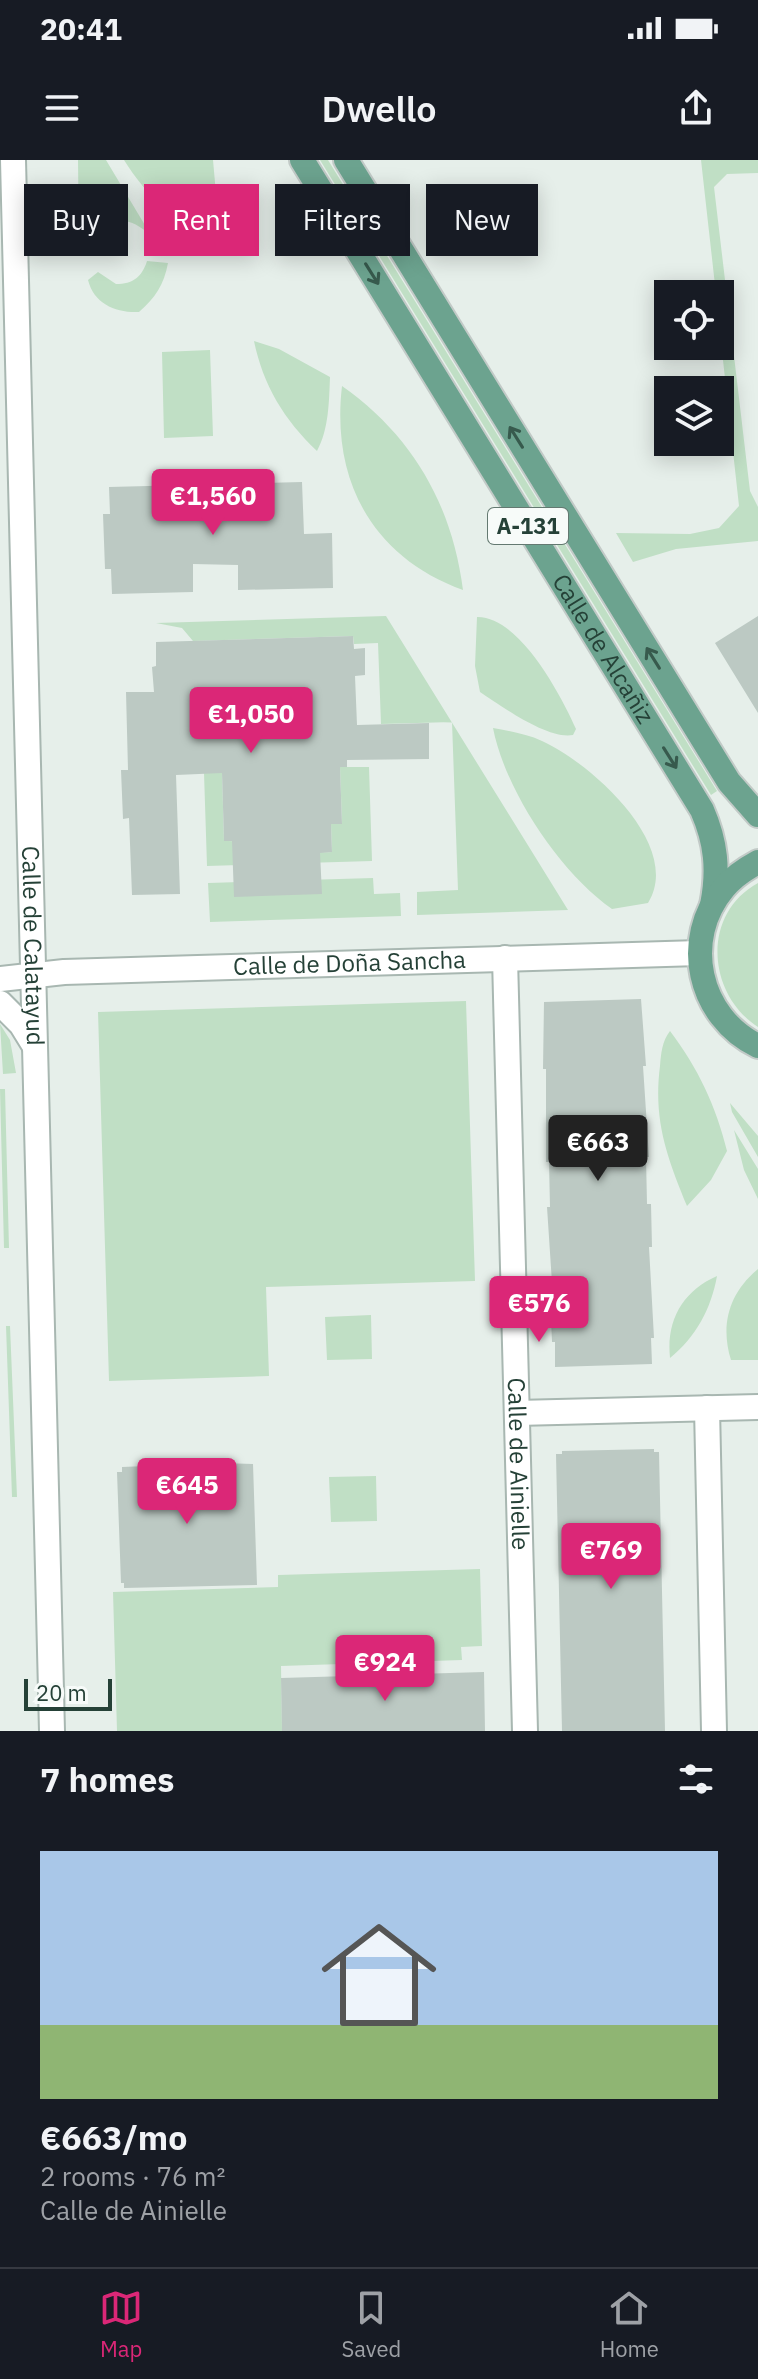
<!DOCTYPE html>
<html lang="en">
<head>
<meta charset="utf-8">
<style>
	body { margin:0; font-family:"IBM Plex Sans",sans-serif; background:#242831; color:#f1f3f6; height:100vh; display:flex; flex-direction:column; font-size:30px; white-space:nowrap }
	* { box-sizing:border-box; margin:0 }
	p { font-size:26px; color:#9ea1a6 }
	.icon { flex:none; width:44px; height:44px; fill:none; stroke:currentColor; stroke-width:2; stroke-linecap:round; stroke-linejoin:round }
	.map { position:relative; height:1571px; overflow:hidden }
	.sheet { display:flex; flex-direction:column; background:#171b24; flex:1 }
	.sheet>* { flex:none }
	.top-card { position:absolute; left:24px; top:24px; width:710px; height:72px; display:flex; gap:16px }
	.tools { position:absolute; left:654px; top:120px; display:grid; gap:16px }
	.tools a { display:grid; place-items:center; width:80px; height:80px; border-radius:0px; background:#171b24; box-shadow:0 4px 20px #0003; font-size:40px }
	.scale { position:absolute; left:24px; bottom:20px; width:88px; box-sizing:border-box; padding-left:8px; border:4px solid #254137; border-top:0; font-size:22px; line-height:28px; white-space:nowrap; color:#254137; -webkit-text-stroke:6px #f7fbf9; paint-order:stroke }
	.price { position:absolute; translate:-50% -68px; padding:0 18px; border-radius:8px; background:#db2777; color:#fff; font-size:26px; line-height:52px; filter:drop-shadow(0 2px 4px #0008) }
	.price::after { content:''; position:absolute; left:50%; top:48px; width:24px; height:18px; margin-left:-12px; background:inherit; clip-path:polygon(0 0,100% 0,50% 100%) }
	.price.on { background:#222; color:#fff }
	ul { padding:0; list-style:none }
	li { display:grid; align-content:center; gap:16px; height:424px; padding:0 40px }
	li span { display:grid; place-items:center; height:248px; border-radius:0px; color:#555 }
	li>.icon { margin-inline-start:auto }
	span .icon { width:144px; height:144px; fill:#fffc; stroke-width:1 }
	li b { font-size:34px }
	h2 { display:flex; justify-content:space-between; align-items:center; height:96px; padding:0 40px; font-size:34px }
	.chip { padding:0 28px; border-radius:0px; background:#171b24; box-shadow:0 4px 20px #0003; font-size:28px; line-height:72px }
	.chip.on { background:#db2777; color:#fff }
	.status { display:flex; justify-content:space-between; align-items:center; height:56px; padding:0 40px; background:#171b24; direction:ltr }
	.status svg { height:22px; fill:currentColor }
	header { display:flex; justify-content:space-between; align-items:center; height:104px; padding:0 40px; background:#171b24; font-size:36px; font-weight:600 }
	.menu { display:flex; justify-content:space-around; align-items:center; height:112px; border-top:2px solid #363941; background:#171b24; font-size:22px; color:#9ea1a6 }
	.menu a { display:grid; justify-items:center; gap:4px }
	.menu .on { color:#db2777 }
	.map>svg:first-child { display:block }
	.green { fill:#c0dfc5 }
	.building { fill:#bcc9c3 }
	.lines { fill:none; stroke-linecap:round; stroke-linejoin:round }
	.minor-casing { stroke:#a8b7b1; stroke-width:28 }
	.major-casing { stroke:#c2cac7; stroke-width:28 }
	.minor { stroke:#fff; stroke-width:24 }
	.major { stroke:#6ca38f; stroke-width:24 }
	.oneway { stroke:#375a4d }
	.labels { text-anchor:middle; stroke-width:6; stroke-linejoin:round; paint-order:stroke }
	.shield { fill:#f7fbf9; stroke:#647971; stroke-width:2 }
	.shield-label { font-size:22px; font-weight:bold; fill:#254137 }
	.street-label { font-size:24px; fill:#254137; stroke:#f7fbf9 }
</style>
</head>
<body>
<div class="status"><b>20:41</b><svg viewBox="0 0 49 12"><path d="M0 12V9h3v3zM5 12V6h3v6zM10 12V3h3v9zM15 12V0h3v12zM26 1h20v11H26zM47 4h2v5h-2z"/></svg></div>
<header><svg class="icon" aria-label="menu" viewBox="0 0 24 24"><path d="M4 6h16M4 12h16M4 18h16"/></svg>Dwello<svg class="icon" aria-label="share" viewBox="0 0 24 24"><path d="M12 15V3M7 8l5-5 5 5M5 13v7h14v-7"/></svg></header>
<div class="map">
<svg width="758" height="1571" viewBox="0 0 758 1571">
	<rect width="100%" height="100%" fill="#e6efea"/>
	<!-- green -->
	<path class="green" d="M 78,0 L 106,0 L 152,77 C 127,51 98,56 84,90 L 79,88 Z
		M 124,0 L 213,0 L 217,45 L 215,87 C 178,64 147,37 124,0 Z
		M 320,0 L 328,0 L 717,631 L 711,635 Z
		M 701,0 L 758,0 L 758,13 L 727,14 L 714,27 L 750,331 L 758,347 L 758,381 L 676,389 L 633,402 L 616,373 L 690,374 L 719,368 L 739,346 L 720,173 L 720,134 L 716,134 Z
		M 147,101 L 168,103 C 164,125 155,138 139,152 C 116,153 94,144 88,120 L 98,112 L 116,124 C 133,124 142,117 147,101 Z
		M 254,181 L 279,189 L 330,217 C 329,242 329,269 317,291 C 284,260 263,225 254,181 Z
		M 210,190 L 213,276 L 164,278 L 162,192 Z
		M 342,226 C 413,276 452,345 463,430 C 372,397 331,320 342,226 Z
		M 386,456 L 568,750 L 417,755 L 417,732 L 458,730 L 452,562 L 381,564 L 378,483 L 354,484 L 353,476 L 193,481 L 182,468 L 156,463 Z
		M 477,457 C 519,456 561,535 576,569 L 573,575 C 548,580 501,546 480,532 L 475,506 Z
		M 493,568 C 509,571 527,574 542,581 C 589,602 684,685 648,743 L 612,749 C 560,713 505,630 493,568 Z
		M 340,607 L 369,607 L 372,701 L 207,706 L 204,613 L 222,613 L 224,681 C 262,680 293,694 332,692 L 331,664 L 342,663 Z
		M 373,718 L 374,734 L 400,733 L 401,756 L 210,762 L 208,723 Z
		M 758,723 L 758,867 C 707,834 701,754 758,723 Z
		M 466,841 L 475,1121 L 266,1127 L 269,1216 L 109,1221 L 98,852 Z
		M 0,864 L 10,880 L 16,913 L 3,914 Z
		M 670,871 C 698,908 716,946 727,991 L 711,1020 L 687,1046 C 667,997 653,960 660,906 C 661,894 662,881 670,871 Z
		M 0,929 L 5,929 L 9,1088 L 4,1088 Z
		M 730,943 L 758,976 L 758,997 L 732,952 Z
		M 734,970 L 758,1009 L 758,1039 L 744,1010 Z
		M 758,1109 L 758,1200 L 731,1200 C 720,1165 729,1133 758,1109 Z
		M 717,1116 C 711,1149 696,1177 670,1198 C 666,1160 683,1131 717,1116 Z
		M 371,1155 L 372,1199 L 327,1200 L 325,1157 Z
		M 6,1166 L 10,1166 L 17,1337 L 12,1337 Z
		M 376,1316 L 377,1361 L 331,1362 L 329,1317 Z
		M 480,1409 L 482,1486 L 461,1487 L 462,1500 L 281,1506 L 282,1571 L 117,1571 L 113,1432 L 278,1427 L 278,1415 Z"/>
	<!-- building -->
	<path class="building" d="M 302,322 L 304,374 L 332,373 L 333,428 L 238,430 L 238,405 L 193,404 L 193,432 L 112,434 L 111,409 L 105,409 L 103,354 L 110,354 L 109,327 Z
		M 758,456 L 758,553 L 715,483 Z
		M 353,476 L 354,489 L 365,488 L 365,515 L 355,516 L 357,565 L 429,563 L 429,599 L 347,600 L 347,607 L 340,607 L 342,664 L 331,664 L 332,692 L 320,693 L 322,734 L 234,737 L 232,681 L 224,681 L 222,613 L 176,615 L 180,734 L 132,735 L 129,658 L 123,659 L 121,610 L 128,610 L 126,532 L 154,532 L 152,507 L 156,506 L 156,482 Z
		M 641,839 L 646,906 L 643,906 L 649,997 L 646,997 L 647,1044 L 651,1044 L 652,1087 L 649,1087 L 654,1178 L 651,1178 L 652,1204 L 555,1207 L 555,1182 L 552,1182 L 550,1138 L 553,1138 L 547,1047 L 550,1047 L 549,1002 L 546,1002 L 546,909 L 543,909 L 544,842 Z
		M 654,1289 L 654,1292 L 659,1292 L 665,1571 L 562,1571 L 556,1294 L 562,1294 L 562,1291 Z
		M 222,1303 L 253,1304 L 257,1425 L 124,1428 L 124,1423 L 121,1423 L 117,1312 L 122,1312 L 122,1307 Z
		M 484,1512 L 485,1571 L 282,1571 L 281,1518 Z"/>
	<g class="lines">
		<defs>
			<g id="minor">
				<path id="s1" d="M 13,0 L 52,1571"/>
				<path id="s2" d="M 505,798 L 525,1571"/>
				<path id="s3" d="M 0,819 L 64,812 L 699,793"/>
				<path d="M 0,843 L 21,864 L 34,885"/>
				<path d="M 707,1248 L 714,1571"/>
				<path d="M 517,1253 L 758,1247"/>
			</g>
			<g id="major">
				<path id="s4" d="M 302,0 L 702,650 C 716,682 719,710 712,745"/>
				<path d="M 346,0 L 729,622 L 758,655"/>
				<path d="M 758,702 C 745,709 733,717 724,728 C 681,779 698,857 758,886"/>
			</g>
		</defs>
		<!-- minor casing -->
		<use href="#minor" class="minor-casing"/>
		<!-- major casing -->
		<use href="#major" class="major-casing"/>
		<!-- minor -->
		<use href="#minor" class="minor"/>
		<!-- major -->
		<use href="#major" class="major"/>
	</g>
	<!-- one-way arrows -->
	<defs><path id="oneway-shaft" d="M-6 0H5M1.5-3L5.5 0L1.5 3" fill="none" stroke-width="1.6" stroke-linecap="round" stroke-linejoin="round" transform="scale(2)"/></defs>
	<g class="oneway">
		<use href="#oneway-shaft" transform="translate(372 114) rotate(58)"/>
		<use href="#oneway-shaft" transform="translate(516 277) rotate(-122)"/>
		<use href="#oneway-shaft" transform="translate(653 498) rotate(-122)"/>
		<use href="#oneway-shaft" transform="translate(670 598) rotate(58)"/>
	</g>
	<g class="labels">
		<!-- shield labels -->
		<rect class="shield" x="488" y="348" width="80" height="36" rx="6"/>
		<g class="shield-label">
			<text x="528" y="374">A-131</text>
		</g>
		<!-- street labels -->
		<g class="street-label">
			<text dy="8" stroke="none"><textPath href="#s4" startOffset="574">Calle de Alcañiz</textPath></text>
			<text dy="8" stroke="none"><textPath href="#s1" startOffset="786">Calle de Calatayud</textPath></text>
			<text dy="8" stroke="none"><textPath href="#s3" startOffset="350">Calle de Doña Sancha</textPath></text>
			<text dy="8" stroke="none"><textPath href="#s2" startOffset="506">Calle de Ainielle</textPath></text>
		</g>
	</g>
</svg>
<div class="tools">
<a><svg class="icon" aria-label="locate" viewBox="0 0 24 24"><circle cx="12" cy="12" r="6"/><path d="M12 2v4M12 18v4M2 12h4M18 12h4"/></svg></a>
<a><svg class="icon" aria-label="layers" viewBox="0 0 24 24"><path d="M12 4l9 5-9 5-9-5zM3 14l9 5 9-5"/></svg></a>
</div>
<div class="scale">20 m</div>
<b class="price" style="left:213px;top:377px">€1,560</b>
<b class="price" style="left:251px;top:595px">€1,050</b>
<b class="price on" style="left:598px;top:1023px">€663</b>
<b class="price" style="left:539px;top:1184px">€576</b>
<b class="price" style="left:187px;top:1366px">€645</b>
<b class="price" style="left:611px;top:1431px">€769</b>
<b class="price" style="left:385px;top:1543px">€924</b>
<div class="top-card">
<a class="chip">Buy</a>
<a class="chip on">Rent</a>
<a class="chip">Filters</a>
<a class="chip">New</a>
</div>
</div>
<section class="sheet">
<h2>7 homes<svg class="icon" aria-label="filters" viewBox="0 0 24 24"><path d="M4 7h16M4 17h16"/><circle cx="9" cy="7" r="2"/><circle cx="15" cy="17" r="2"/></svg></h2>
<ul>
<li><span style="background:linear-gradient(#a9c7e8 70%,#8fb573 0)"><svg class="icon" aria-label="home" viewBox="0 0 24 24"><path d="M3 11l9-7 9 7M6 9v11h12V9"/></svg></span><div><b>€663/mo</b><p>2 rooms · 76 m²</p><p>Calle de Ainielle</p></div></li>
</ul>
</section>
<nav class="menu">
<a class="on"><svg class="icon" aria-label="map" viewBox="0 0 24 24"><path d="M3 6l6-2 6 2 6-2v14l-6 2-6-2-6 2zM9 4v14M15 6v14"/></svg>Map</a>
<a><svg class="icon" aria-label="saved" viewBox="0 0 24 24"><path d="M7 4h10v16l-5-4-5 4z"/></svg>Saved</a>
<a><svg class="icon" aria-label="home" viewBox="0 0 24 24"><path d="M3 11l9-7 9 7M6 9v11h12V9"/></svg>Home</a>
</nav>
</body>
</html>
